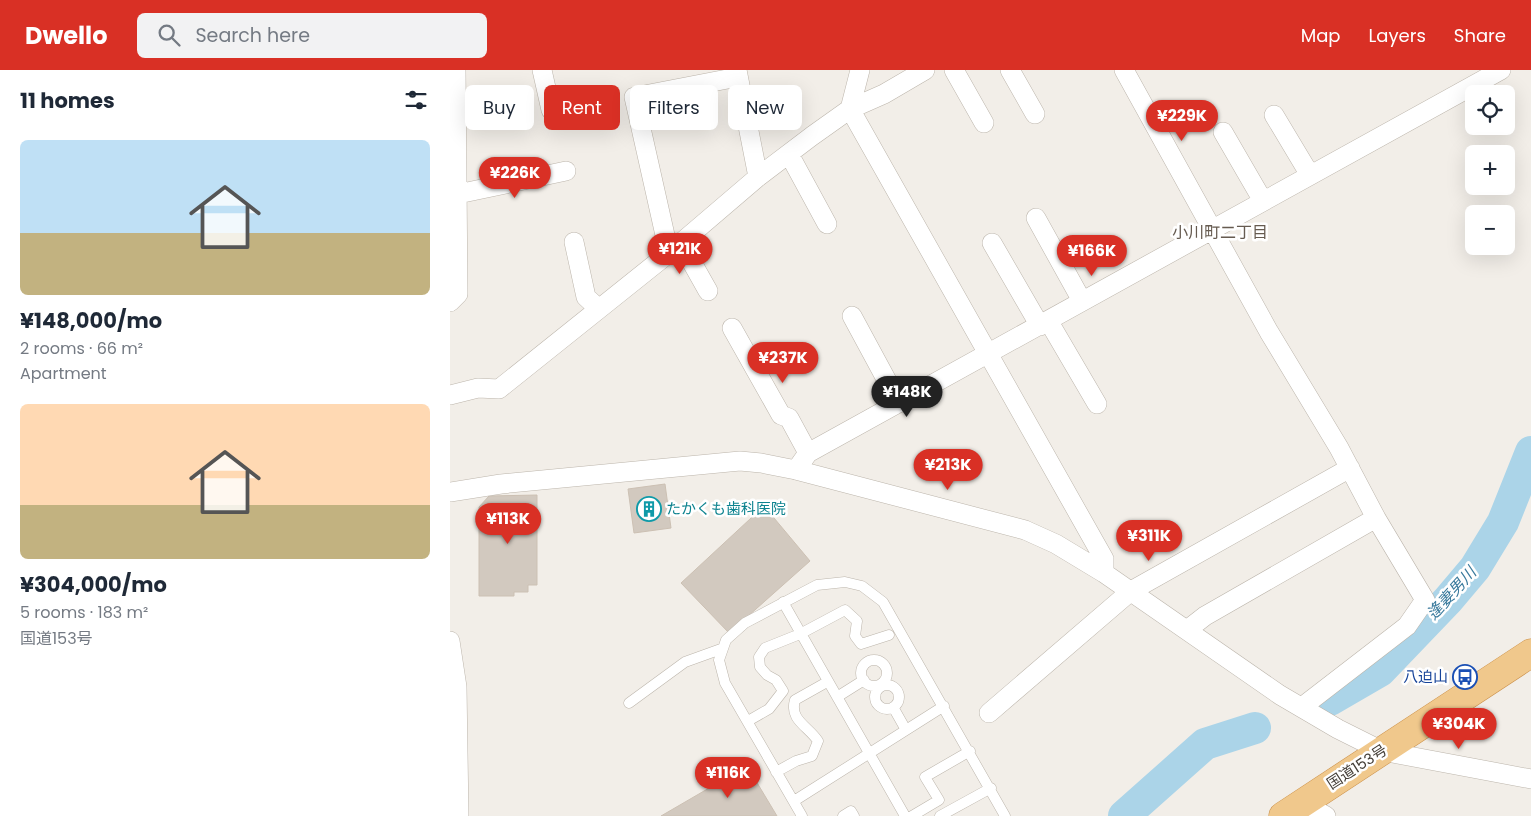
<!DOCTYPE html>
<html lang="en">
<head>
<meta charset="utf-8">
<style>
	body { margin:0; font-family:Poppins,"Noto Sans JP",sans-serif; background:#f2f2f3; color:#1f2937; height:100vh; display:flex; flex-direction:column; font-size:19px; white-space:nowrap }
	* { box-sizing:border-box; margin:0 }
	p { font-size:16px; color:#747a83 }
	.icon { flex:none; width:28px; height:28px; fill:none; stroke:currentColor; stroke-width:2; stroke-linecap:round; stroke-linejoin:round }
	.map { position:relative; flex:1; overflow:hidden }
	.sheet { display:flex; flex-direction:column; background:#fff; width:450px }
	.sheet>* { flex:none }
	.banner { position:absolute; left:15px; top:15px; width:475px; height:45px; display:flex; gap:10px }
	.buttons { position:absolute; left:1015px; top:15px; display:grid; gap:10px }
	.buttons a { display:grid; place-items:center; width:50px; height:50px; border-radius:8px; background:#fff; box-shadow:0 5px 20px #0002; font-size:25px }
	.price { position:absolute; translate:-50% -42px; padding:0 11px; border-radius:18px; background:#d93025; color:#fff; font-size:16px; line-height:32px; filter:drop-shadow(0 1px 2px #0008) }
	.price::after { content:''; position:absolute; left:50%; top:30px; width:15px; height:11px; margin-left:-8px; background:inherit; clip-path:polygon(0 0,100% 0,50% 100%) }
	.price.current { background:#222; color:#fff }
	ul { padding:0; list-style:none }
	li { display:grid; align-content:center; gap:10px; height:265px; padding:0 20px }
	li span { display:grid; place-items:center; height:155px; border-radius:8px; color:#555 }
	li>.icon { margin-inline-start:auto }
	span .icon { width:90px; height:90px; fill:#fffc; stroke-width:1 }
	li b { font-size:21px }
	h2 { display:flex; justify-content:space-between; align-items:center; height:60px; padding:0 20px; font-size:21px }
	.chip { padding:0 18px; border-radius:8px; background:#fff; box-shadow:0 5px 20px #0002; font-size:18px; line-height:45px }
	.chip.current { background:#d93025; color:#fff }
	header { display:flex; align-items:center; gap:30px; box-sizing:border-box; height:70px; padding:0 25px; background:#d93025; color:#fff }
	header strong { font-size:24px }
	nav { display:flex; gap:28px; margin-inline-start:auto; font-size:18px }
	.search { width:350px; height:45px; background:#f2f2f3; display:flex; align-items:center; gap:12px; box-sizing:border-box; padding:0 18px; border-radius:8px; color:#747a83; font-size:19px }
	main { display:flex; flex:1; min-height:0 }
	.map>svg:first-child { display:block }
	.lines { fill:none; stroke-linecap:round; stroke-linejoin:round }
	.river { stroke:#abd4e8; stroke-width:32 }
	.building { fill:#d2c9bf; stroke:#ccc0b3 }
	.service-casing { stroke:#bcb5ab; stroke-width:11 }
	.minor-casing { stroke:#bcb5ab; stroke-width:20 }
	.trunk-casing { stroke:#cb9049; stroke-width:29 }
	.service { stroke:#fff; stroke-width:10 }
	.minor { stroke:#fff; stroke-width:19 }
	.trunk { stroke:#f0c88c; stroke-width:28 }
	.labels { text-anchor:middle; stroke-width:5; stroke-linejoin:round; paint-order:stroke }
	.culture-label { font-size:15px; fill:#0d838f; stroke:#fff; text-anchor:start }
	.transit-label { font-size:15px; fill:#164399; stroke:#fff; text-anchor:end }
	.street-label { font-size:15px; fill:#443e37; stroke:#fff }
	.neighbourhood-label { font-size:16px; fill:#665b50; stroke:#fff }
	.water-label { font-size:16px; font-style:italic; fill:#3b7b9d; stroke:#fff }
</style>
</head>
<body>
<header>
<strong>Dwello</strong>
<div class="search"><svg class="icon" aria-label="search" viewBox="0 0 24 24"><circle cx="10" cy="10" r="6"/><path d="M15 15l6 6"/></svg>Search here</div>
<nav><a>Map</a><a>Layers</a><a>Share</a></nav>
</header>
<main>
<section class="sheet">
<h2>11 homes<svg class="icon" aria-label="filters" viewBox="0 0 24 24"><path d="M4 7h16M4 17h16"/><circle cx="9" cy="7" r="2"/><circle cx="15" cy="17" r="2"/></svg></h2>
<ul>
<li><span style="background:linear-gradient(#bfe0f5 60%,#c2b280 0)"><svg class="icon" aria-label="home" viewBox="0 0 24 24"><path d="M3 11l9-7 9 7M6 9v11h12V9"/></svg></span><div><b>¥148,000/mo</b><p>2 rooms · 66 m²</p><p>Apartment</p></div></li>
<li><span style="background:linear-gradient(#ffd9b3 65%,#c2b280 0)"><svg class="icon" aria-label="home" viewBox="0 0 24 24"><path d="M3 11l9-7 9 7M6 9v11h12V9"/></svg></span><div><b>¥304,000/mo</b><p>5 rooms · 183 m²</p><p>国道153号</p></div></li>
</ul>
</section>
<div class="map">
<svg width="1081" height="746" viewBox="0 0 1081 746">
	<rect width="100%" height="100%" fill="#f2eee8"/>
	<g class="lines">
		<!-- river -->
		<path class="river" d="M 880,630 L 930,601 L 998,530 L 1025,498 L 1053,452 L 1081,382
			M 674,746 L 755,674 L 805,658"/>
	</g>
	<!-- building -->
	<path class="building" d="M 215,414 L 221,458 L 184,463 L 178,419 Z
		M 87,425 L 87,515 L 78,515 L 78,522 L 64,522 L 64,526 L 29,526 L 29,437 L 39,426 Z
		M 314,436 L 360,491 L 279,563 L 231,513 Z
		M 297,696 L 327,746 L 211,746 Z"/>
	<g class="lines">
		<defs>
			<path id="service" d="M 333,532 L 455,746
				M411 603a13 13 0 1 1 26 0a13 13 0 1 1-26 0Z
				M425 627a12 12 0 1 1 24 0a12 12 0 1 1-24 0Z
				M 387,627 L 414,610
				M 179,633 L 235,592 L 271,579
				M 443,637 L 456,660
				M 298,651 L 319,639 L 333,621 L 326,610 L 317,605 L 310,597 L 309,587 L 315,578 L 350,564 L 395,540 L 407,551 L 405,566 L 411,574 L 439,565
				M 326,702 L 346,691 L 362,686 L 368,671 C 358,656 339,650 345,630 L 377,612
				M 344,731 L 494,636
				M 352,746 L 275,613 L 269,590 L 276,570 L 295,553 L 367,515 L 395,512 L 412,516 L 433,532 L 555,746
				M 393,746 L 401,741 L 404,746
				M 462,746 L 489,730 L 475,707 L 520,681
				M 490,746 L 541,718"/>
			<path id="minor" d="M 92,0 L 101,40
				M 287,0 L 308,107
				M 410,0 L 400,39 L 654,489 L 654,503
				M 504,0 L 534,53
				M 560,0 L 585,44
				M 674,0 L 819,262 L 889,378 L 926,448 L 755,546 L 737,560
				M 824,45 L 860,105
				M 773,62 L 813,131
				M 339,84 L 377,154
				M 8,124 L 116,101
				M 586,148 L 632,231
				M 124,172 L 136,227 L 149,239
				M 231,173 L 258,221
				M 542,173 L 590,256
				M 219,183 L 184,27 L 288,7
				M 0,232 L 8,224 L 6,0
				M 402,246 L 449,333
				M 599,252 L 647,334
				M 282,258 L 331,345 L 339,348 L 358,383
				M 0,325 L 28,318 L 49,319 L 219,183 L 308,107 L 362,66 L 400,39 L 434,24 L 475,0
				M 346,400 L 358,383 L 1051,0
				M 0,422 L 51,414 L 290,391 L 311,393 L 346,400 L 575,460 L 606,474 L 654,503 L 830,625 L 888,659 L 932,681 L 1081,709
				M 0,571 L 7,617 L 9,746
				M 852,637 L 957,556 L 975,530 L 926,448
				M 539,643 L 681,521 L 900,398
				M 853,733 L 876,746"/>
			<path id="trunk" d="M 833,746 L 1081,583"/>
		</defs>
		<!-- service casing -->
		<use href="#service" class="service-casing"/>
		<!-- minor casing -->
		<use href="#minor" class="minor-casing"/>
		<!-- trunk casing -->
		<use href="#trunk" class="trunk-casing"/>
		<!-- service -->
		<use href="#service" class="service"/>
		<!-- minor -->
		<use href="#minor" class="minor"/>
		<!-- trunk -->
		<use href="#trunk" class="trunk"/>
	</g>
	<!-- icons -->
	<defs>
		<symbol id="building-ring" viewBox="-11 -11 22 22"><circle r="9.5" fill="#fff" stroke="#0f9aa8" stroke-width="1.5"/><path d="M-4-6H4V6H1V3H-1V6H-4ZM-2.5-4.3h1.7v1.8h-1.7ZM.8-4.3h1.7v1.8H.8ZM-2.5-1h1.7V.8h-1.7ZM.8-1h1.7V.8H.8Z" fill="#0f9aa8"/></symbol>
		<symbol id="bus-ring" viewBox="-11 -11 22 22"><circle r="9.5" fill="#fff" stroke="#1a4fb4" stroke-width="1.5"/><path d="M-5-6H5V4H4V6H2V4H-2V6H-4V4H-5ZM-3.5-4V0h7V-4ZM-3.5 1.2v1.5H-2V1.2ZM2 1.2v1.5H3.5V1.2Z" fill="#1a4fb4"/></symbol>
	</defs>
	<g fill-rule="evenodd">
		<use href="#building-ring" x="185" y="425" width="28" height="28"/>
		<use href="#bus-ring" x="1001" y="593" width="28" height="28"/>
	</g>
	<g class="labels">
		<!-- culture labels -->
		<g class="culture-label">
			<text x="216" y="444">たかくも歯科医院</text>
		</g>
		<!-- transit labels -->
		<g class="transit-label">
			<text x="998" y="612">八迫山</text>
		</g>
		<!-- street labels -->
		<g class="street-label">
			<text transform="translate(907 697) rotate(-33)" y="5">国道153号</text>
		</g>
		<!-- neighbourhood labels -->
		<g class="neighbourhood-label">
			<text x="770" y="168">小川町二丁目</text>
		</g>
		<!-- water labels -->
		<g class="water-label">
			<text transform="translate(1001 523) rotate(-48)" y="6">逢妻男川</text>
		</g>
	</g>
</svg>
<div class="buttons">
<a><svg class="icon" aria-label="locate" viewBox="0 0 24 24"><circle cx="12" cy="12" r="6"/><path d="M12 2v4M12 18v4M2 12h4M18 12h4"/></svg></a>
<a>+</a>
<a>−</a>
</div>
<b class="price" style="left:732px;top:72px">¥229K</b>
<b class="price" style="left:65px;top:129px">¥226K</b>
<b class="price" style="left:230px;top:205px">¥121K</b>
<b class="price" style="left:642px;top:207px">¥166K</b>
<b class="price" style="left:333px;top:314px">¥237K</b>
<b class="price current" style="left:457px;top:348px">¥148K</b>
<b class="price" style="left:498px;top:421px">¥213K</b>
<b class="price" style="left:58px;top:475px">¥113K</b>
<b class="price" style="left:699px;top:492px">¥311K</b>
<b class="price" style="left:1009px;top:680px">¥304K</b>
<b class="price" style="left:278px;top:729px">¥116K</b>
<div class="banner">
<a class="chip">Buy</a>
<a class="chip current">Rent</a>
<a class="chip">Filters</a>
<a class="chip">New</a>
</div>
</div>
</main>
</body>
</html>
